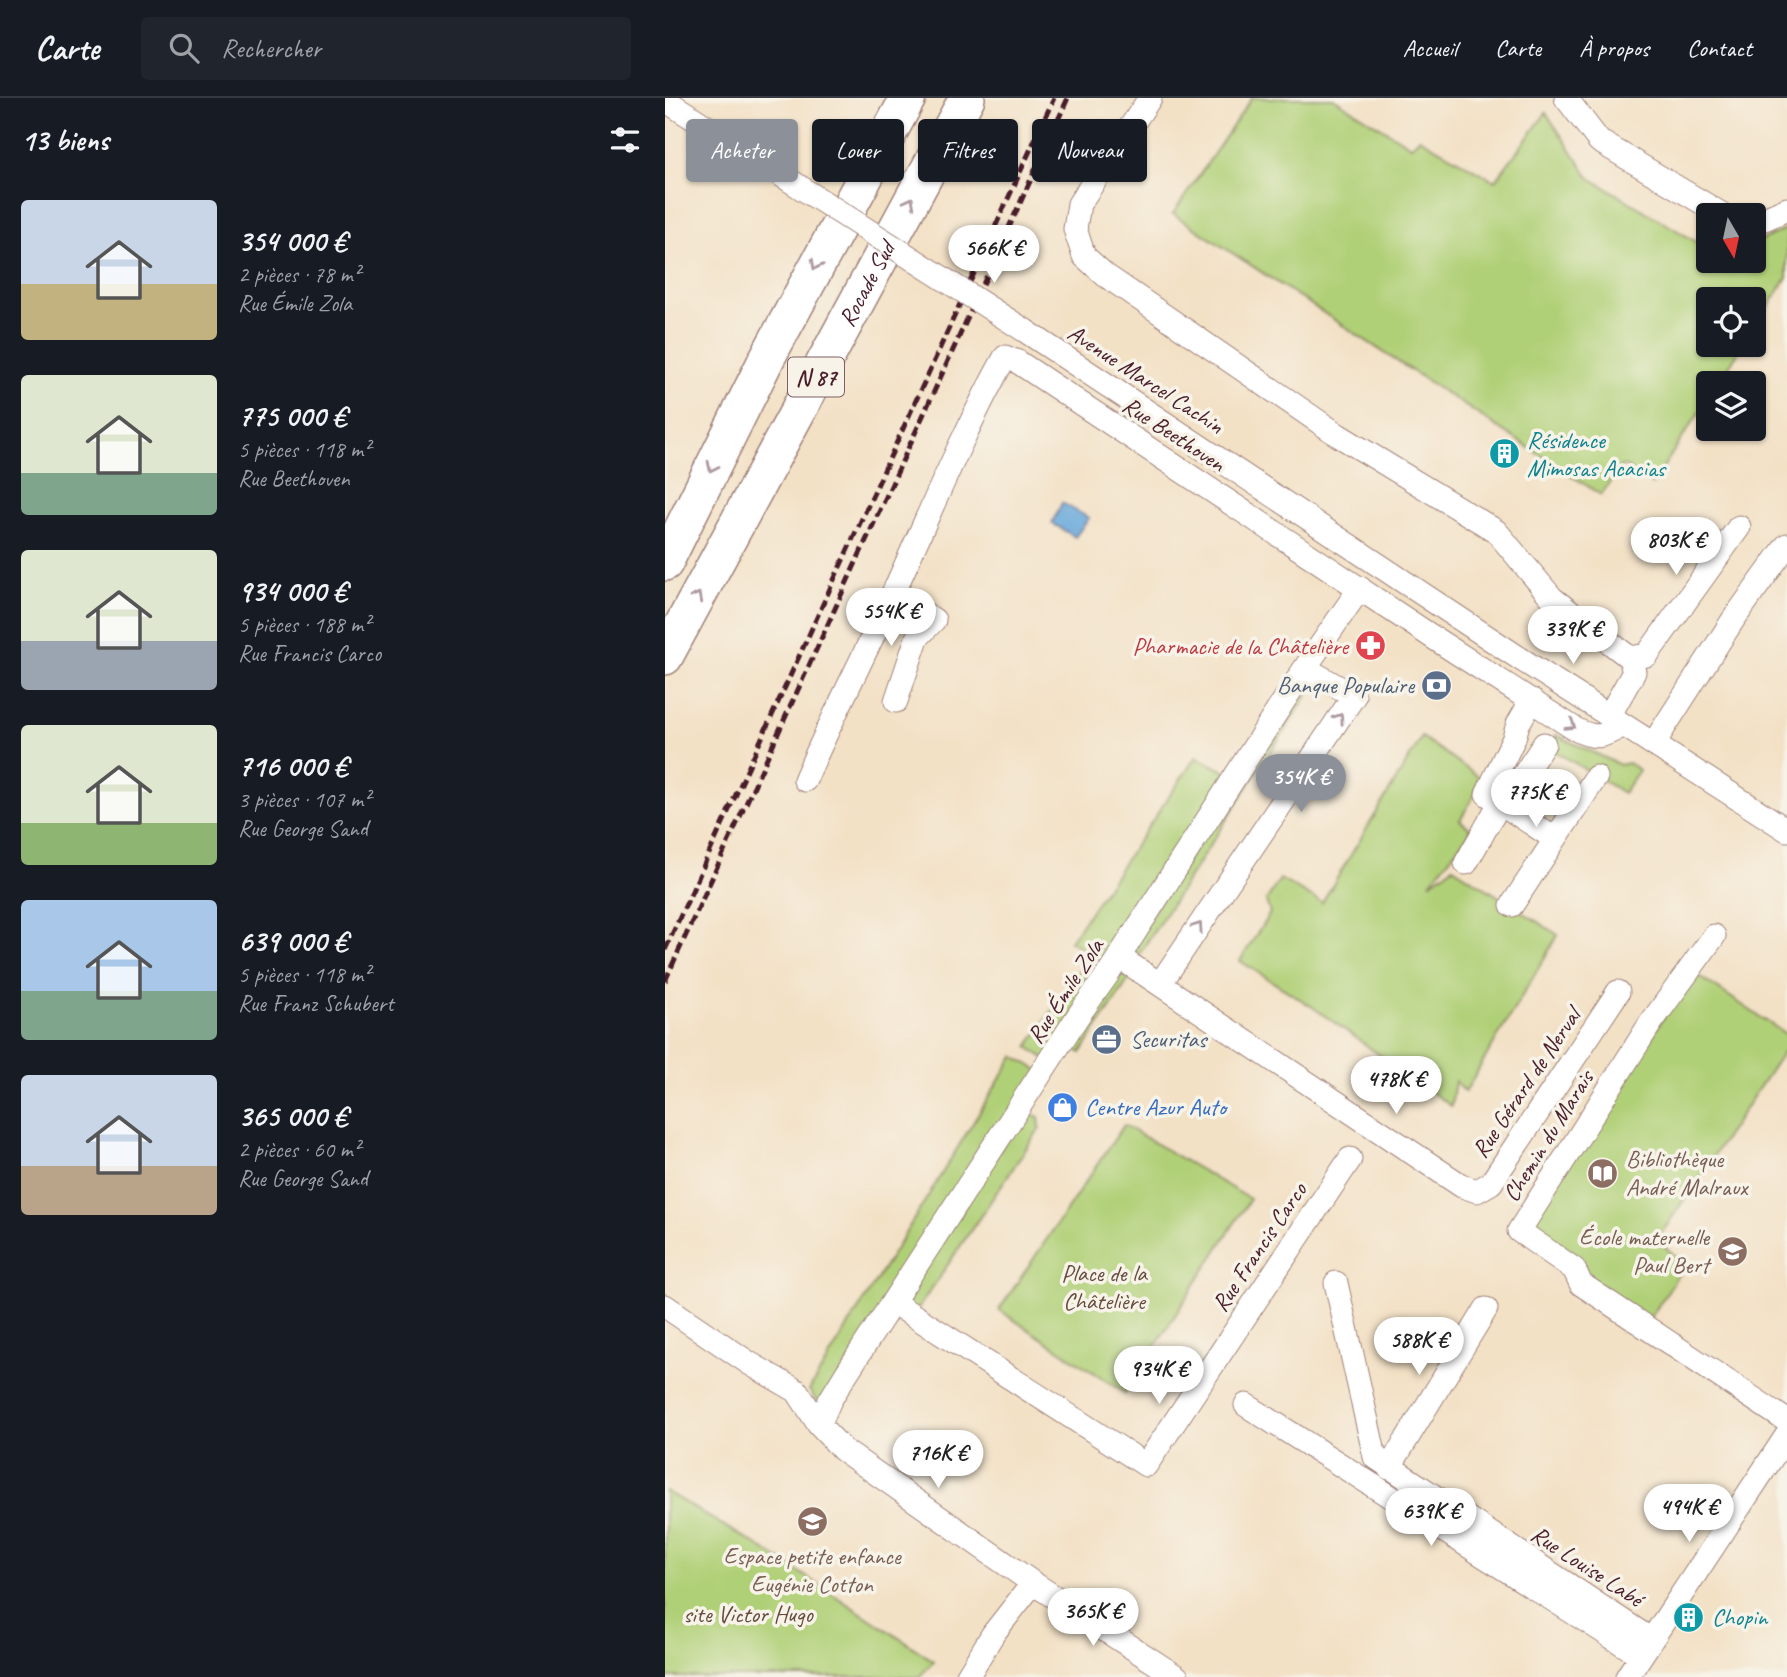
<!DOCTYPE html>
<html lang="fr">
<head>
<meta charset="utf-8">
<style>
	body { margin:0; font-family:Caveat,sans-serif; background:#20242c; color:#f1f3f6; height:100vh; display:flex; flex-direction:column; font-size:26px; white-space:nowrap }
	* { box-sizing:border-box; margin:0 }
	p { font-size:23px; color:#9ea1a6 }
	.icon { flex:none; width:38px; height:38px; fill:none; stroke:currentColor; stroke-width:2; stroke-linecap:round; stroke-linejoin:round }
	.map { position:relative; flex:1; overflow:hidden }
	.sheet { display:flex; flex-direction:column; background:#171b24; width:665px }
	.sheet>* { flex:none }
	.top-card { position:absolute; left:21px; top:21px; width:665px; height:63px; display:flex; gap:14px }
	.needle { width:46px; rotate:171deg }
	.controls { position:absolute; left:1031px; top:105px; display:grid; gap:14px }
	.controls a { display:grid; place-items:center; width:70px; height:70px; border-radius:7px; background:#171b24; box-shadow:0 2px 5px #0004; font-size:35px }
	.price { position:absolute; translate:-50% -60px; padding:0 16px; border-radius:24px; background:#fff; color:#222; font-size:23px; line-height:46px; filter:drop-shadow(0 2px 4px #0008) }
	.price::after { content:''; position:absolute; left:50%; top:42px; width:21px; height:16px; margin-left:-10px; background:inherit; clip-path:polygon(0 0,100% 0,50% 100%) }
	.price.selected { background:#8c9099; color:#fff }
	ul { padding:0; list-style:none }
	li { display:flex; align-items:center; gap:21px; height:175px; padding:0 21px }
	li span { display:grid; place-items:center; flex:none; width:196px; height:140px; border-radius:7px; color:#555 }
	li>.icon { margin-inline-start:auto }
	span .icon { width:84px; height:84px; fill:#fffc; stroke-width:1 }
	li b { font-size:30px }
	h2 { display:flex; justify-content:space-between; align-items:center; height:84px; padding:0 21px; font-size:30px }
	.pill { padding:0 24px; border-radius:7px; background:#171b24; box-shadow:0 2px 5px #0004; font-size:24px; line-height:63px }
	.pill.selected { background:#8c9099; color:#fff }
	header { display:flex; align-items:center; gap:42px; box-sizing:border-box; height:98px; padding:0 35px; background:#171b24; border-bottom:2px solid #363941 }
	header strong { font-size:33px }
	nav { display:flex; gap:38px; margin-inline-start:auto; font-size:24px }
	.search { width:490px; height:63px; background:#20242c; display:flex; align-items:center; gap:18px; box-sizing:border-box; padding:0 24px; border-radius:7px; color:#9ea1a6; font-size:26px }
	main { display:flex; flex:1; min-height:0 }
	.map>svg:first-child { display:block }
	.green { fill:#b0d077; stroke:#7d7851; stroke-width:2 }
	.water { fill:#68a8db; stroke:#596483; stroke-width:2 }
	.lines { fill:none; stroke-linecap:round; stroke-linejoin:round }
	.minor-casing { stroke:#9e8078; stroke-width:25 }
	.highway-casing { stroke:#9e8078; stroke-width:38 }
	.minor { stroke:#fff; stroke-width:23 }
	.highway { stroke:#fff; stroke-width:35 }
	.rail { stroke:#4a1f2b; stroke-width:5; stroke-dasharray:10 5; stroke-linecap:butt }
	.minor-bridge-casing { stroke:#9e8078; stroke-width:25; stroke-linecap:butt }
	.minor-bridge { stroke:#fff; stroke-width:23 }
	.oneway { stroke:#ae9aa0 }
	.labels { text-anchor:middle; stroke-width:7; stroke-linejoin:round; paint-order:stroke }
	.shield { fill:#f7f3e8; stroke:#7e5f64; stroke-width:2 }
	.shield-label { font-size:23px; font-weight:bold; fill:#4a1f2b }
	.street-label { font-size:24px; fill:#4a1f2b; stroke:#f7f3e8 }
	.culture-label { font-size:24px; fill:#0d838f; stroke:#f7f3e8; text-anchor:start }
	.health-label { font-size:24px; fill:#be3a42; stroke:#f7f3e8; text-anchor:end }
	.service-label { font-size:24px; fill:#4e5e75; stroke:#f7f3e8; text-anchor:end }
	.shop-label { font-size:24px; fill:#366cbe; stroke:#f7f3e8; text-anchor:start }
	.education-label { font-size:24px; fill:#785e54; stroke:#f7f3e8; text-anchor:start }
	.park-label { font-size:24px; fill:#644b3e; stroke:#f7f3e8 }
</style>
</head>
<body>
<header>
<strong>Carte</strong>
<div class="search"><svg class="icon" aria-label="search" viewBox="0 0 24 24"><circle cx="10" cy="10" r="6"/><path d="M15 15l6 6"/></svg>Rechercher</div>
<nav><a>Accueil</a><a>Carte</a><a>À propos</a><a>Contact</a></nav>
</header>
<main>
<section class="sheet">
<h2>13 biens<svg class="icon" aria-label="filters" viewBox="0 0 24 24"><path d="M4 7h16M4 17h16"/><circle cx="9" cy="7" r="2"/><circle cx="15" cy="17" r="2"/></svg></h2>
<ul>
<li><span style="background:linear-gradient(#c9d6e8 60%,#c2b280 0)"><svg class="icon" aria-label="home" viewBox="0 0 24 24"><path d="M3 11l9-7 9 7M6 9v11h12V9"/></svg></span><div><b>354 000 €</b><p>2 pièces · 78 m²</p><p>Rue Émile Zola</p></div></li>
<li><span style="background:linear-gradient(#dfe7d0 70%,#7fa58c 0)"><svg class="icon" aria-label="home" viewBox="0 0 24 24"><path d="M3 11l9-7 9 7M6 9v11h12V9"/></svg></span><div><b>775 000 €</b><p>5 pièces · 118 m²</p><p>Rue Beethoven</p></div></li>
<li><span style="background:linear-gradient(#dfe7d0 65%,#9aa5b1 0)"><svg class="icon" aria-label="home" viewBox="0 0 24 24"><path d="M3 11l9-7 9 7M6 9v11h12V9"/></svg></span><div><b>934 000 €</b><p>5 pièces · 188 m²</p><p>Rue Francis Carco</p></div></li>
<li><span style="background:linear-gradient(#dfe7d0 70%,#8fb573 0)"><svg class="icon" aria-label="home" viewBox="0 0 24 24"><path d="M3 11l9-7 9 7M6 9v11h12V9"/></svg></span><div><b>716 000 €</b><p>3 pièces · 107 m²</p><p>Rue George Sand</p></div></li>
<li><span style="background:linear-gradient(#a9c7e8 65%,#7fa58c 0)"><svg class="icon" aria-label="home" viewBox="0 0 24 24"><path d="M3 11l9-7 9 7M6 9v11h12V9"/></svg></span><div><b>639 000 €</b><p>5 pièces · 118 m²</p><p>Rue Franz Schubert</p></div></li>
<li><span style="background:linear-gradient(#c9d6e8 65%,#b9a48a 0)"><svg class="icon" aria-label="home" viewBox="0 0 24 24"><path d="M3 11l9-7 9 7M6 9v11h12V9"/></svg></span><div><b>365 000 €</b><p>2 pièces · 60 m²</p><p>Rue George Sand</p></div></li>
</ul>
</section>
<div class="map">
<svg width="1122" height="1579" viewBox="0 0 1122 1579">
	<rect width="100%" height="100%" fill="#f7f3e8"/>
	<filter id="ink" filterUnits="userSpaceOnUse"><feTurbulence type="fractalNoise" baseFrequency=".0143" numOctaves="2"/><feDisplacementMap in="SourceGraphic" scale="14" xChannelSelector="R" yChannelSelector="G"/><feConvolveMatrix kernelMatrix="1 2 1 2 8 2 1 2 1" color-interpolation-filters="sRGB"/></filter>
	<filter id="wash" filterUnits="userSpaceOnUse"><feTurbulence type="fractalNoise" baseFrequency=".00686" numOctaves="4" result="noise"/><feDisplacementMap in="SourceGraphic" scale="28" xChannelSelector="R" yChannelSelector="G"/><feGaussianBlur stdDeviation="1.57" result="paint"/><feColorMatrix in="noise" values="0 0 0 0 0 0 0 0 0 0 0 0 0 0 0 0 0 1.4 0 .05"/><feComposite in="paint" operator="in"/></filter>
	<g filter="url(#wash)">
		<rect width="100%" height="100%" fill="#f3e1c6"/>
		<!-- green -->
		<path class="green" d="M 587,0 L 668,0 L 746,48 L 754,40 L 830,83 L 881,15 L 925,80 L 1043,151 L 1043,163 L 1063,163 L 1067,165 L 1069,163 L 1088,163 L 1089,146 L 1122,130 L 1122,180 L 1089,231 L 1088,201 L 1043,201 L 1043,247 L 1078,247 L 1053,285 L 1043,285 L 1043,301 L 987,386 L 960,368 L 956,368 L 936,397 L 508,116 Z
			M 640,579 L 651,584 L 471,861 L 461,856 Z
			M 891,637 L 955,667 L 963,665 L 974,672 L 958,695 L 887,651 Z
			M 757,639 L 818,682 L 795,722 L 807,732 L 765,785 L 788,769 L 893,837 L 800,994 L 790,983 L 786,1008 L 649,910 L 575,863 L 605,815 L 601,803 L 615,781 L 657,805 Z
			M 531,659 L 558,672 L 565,682 L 444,867 L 405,843 Z
			M 414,872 L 434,882 L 382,962 L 363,949 Z
			M 453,874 L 464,881 L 416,955 L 403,946 Z
			M 1028,874 L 1122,937 L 1122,948 L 992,1142 L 1020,1166 L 984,1222 L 858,1135 Z
			M 349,958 L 375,973 L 155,1309 L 144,1292 Z
			M 359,1014 L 374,1019 L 375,1030 L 248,1218 L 230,1215 Z
			M 459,1027 L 585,1101 L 460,1295 L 334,1212 Z
			M 0,1393 L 105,1455 L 269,1563 L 254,1579 L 0,1579 Z"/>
		<!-- water -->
		<path class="water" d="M 397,405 L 424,420 L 410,439 L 387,425 Z"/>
	</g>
	<g filter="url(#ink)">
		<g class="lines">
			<defs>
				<path id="minor" d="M 485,0 L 414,106 L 410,131 L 419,158 L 440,177 L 673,337 L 831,433 L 887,500 L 965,560 L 969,574 L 944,618
					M 901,0 L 934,43 L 1058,117
					M 0,2 L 138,91
					M 1088,126 L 1122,111
					M 359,232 L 848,556 L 1122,732
					M 228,495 L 269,522 L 252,540 L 231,603
					M 965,560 L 982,557 L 1074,429
					M 867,602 L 853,626 L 849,640 L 822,696 L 890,741
					M 989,645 L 1068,522 L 1122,447
					M 140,682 C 166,622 196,564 224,504 C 262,422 296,338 340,259 L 353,264 L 772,542 L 910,631 C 931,642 939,639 958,627
					M 839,707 L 879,646
					M 801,765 L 835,705
					M 847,807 L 931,679
					M 1049,838 L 985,926 L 854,1133 L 909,1171 L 916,1186 L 1122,1323
					M 454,859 L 797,1088 L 812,1093 L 826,1085 L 953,894
					M 495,886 L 689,598 L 640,570
					M 671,1185 L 710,1359 L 985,1541
					M 229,1205 L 481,1367 L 685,1061
					M 0,1208 L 84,1265 L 132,1293 L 154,1327 L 178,1352 L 368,1485 L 512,1579
					M 581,1307 L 975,1557
					M 154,1327 L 165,1302 L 181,1276 L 413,918 L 443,876 L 640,570 L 695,490
					M 724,1370 L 821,1211
					M 302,1579 L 328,1536 L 368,1485
					M 962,1579 L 1122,1337"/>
				<g id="highway">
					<path d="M 0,465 L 102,260 L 243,0"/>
					<path id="s1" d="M 0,559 L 302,0"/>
				</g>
			</defs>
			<!-- minor casing -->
			<use href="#minor" class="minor-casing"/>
			<!-- highway casing -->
			<use href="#highway" class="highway-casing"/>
			<!-- minor -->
			<use href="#minor" class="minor"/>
			<!-- highway -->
			<use href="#highway" class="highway"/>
			<!-- rail -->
			<path class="rail" d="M 0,852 L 389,0
				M 0,883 L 403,0"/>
			<defs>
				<path id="minor-bridge" d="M 138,91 L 359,232"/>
			</defs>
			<!-- minor-bridge casing -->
			<use href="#minor-bridge" class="minor-bridge-casing"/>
			<!-- minor-bridge -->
			<use href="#minor-bridge" class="minor-bridge"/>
		</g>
		<!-- one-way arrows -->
		<defs><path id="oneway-chevron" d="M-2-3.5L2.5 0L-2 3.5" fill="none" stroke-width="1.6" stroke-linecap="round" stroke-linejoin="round" transform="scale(1.75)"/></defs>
		<g class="oneway">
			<use href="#oneway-chevron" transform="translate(245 104) rotate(-62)"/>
			<use href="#oneway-chevron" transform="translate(151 167) rotate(118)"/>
			<use href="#oneway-chevron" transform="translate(47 369) rotate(116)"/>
			<use href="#oneway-chevron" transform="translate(32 499) rotate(-62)"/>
			<use href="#oneway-chevron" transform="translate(674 620) rotate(-56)"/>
			<use href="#oneway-chevron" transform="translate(906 627) rotate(32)"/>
			<use href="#oneway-chevron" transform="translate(533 829) rotate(-56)"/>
		</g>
	</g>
	<!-- icons -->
	<defs>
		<symbol id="building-disc" viewBox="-11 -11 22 22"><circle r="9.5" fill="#0f9aa8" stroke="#f7f3e8"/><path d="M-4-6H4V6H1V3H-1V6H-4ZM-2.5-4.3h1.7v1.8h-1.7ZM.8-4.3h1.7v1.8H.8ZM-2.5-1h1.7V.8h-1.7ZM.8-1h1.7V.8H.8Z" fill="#fff"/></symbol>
		<symbol id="pharmacy-disc" viewBox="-11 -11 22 22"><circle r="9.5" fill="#e0444e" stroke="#f7f3e8"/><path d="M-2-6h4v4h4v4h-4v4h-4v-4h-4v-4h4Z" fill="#fff"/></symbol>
		<symbol id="bank-disc" viewBox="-11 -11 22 22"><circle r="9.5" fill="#5c6f8a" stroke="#f7f3e8"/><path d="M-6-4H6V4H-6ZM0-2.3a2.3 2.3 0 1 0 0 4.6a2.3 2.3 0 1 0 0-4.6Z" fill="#fff"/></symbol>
		<symbol id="office-disc" viewBox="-11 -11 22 22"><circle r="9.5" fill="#5c6f8a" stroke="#f7f3e8"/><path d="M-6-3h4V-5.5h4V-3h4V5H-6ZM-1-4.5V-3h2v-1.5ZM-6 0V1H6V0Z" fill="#fff"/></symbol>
		<symbol id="shop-disc" viewBox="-11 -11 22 22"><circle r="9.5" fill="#3f7fe0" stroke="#f7f3e8"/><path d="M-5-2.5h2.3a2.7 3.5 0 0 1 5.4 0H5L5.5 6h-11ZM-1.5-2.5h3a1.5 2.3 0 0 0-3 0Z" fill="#fff"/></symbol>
		<symbol id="library-disc" viewBox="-11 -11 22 22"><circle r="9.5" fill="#8d6e63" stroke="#f7f3e8"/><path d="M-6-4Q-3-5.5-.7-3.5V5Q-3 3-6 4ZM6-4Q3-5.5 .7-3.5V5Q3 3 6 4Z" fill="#fff"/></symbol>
		<symbol id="school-disc" viewBox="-11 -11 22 22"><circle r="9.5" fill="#8d6e63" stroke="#f7f3e8"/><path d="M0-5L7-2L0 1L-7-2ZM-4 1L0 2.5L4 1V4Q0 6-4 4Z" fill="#fff"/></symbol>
	</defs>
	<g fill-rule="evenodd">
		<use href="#building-disc" x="822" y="338" width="35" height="35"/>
		<use href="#pharmacy-disc" x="688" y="530" width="35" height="35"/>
		<use href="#bank-disc" x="754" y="570" width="35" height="35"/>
		<use href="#office-disc" x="424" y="924" width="35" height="35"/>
		<use href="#shop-disc" x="380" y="992" width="35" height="35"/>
		<use href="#library-disc" x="920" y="1058" width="35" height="35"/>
		<use href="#school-disc" x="1050" y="1136" width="35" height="35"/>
		<use href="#school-disc" x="130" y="1406" width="35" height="35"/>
		<use href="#building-disc" x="1006" y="1502" width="35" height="35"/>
	</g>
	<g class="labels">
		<!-- shield labels -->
		<rect class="shield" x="123" y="259.5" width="56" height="39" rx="5"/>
		<g class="shield-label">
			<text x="151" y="287">N 87</text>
		</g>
		<!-- street labels -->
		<g class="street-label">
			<text dy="8" stroke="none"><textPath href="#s1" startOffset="424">Rocade Sud</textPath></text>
			<text transform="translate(481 281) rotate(33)" y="8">Avenue Marcel Cachin</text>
			<text transform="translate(509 336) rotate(33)" y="8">Rue Beethoven</text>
			<text transform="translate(400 893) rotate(-57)" y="8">Rue Émile Zola</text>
			<text transform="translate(861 985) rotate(-56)" y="8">Rue Gérard de Nerval</text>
			<text transform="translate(883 1038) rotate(-58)" y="8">Chemin du Marais</text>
			<text transform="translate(594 1149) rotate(-56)" y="8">Rue Francis Carco</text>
			<text transform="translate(922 1468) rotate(33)" y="8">Rue Louise Labé</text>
		</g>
		<!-- culture labels -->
		<g class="culture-label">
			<text x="862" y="350">Résidence<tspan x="862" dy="28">Mimosas Acacias</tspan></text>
			<text x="1047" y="1527">Chopin</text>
		</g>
		<!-- health labels -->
		<g class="health-label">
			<text x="683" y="556">Pharmacie de la Châtelière</text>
		</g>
		<!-- service labels -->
		<g class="service-label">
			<text x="749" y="595">Banque Populaire</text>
			<text x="465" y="949" text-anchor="start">Securitas</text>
		</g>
		<!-- shop labels -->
		<g class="shop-label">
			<text x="420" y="1017">Centre Azur Auto</text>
		</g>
		<!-- education labels -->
		<g class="education-label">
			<text x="961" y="1069">Bibliothèque<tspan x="961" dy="28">André Malraux</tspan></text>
			<text x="1044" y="1147" text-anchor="end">École maternelle<tspan x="1044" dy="28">Paul Bert</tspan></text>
			<text x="147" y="1466" text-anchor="middle">Espace petite enfance<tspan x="147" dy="28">Eugénie Cotton</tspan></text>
		</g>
		<!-- park labels -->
		<g class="park-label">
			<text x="439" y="1183">Place de la<tspan x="439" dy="28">Châtelière</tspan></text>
			<text x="83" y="1524">site Victor Hugo</text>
		</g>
	</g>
</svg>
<div class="controls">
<a><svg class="needle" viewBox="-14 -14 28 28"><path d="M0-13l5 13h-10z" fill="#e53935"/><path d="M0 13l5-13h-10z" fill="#9ea1a6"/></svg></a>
<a><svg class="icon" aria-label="locate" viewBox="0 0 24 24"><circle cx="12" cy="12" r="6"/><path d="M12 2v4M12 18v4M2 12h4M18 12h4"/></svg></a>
<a><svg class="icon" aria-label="layers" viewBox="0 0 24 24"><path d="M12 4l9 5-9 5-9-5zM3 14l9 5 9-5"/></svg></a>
</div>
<b class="price" style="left:329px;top:187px">566K €</b>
<b class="price" style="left:1011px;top:479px">803K €</b>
<b class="price" style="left:226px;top:550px">554K €</b>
<b class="price" style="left:908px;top:568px">339K €</b>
<b class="price selected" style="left:636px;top:716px">354K €</b>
<b class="price" style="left:871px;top:731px">775K €</b>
<b class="price" style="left:731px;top:1018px">478K €</b>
<b class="price" style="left:754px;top:1279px">588K €</b>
<b class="price" style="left:494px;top:1308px">934K €</b>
<b class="price" style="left:273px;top:1392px">716K €</b>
<b class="price" style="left:1024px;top:1446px">494K €</b>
<b class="price" style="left:766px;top:1450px">639K €</b>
<b class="price" style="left:428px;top:1550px">365K €</b>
<div class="top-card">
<a class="pill selected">Acheter</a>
<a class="pill">Louer</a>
<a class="pill">Filtres</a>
<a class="pill">Nouveau</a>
</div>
</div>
</main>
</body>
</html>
